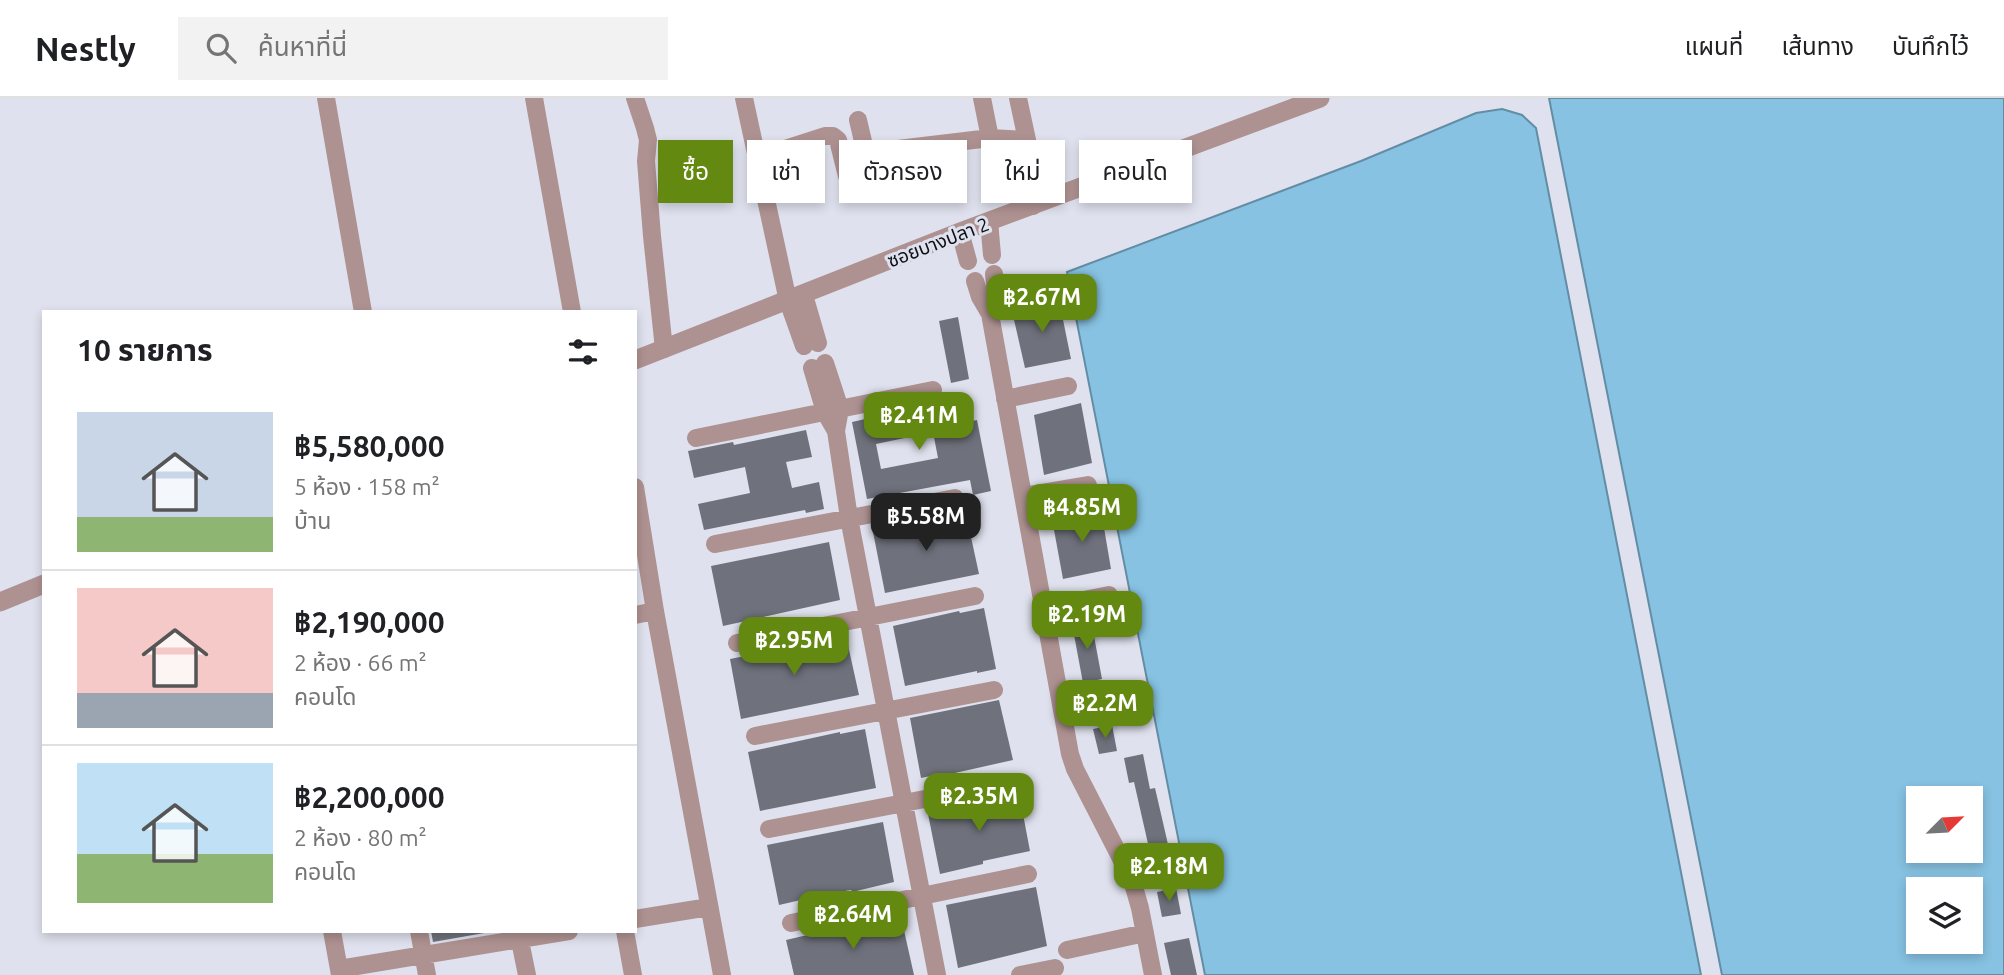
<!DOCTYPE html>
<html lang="th">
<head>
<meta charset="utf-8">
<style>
	body { margin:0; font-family:Ubuntu,"Noto Sans Thai",sans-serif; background:#f2f2f2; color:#202124; height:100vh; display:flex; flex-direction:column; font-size:26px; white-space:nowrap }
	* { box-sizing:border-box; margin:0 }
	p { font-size:23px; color:#757577 }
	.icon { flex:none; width:38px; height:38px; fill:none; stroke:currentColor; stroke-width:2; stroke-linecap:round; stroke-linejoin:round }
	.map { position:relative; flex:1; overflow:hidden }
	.details { position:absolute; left:42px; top:212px; width:595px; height:623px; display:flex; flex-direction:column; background:#fff; border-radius:0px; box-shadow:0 4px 10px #0003 }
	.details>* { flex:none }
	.hud { position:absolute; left:658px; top:42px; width:665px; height:63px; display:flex; gap:14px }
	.needle { width:46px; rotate:66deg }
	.buttons { position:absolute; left:1906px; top:688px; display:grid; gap:14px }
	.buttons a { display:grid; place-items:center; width:77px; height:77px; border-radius:0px; background:#fff; box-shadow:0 4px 10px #0003; font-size:35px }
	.price { position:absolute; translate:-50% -60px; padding:0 16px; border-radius:14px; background:#648910; color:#fff; font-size:23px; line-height:46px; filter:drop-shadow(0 2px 4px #0008) }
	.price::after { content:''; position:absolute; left:50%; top:42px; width:21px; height:16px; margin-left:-10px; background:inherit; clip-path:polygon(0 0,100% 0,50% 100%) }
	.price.current { background:#222; color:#fff }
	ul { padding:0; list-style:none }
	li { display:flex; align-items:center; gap:21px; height:175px; padding:0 35px }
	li+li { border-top:2px solid #e0e0e0 }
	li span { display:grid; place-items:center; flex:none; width:196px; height:140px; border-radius:0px; color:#555 }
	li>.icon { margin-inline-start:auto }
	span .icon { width:84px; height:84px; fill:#fffc; stroke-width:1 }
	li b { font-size:30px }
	h2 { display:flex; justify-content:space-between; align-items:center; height:84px; padding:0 35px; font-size:30px }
	.chip { padding:0 24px; border-radius:0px; background:#fff; box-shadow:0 4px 10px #0003; font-size:24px; line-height:63px }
	.chip.current { background:#648910; color:#fff }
	header { display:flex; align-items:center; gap:42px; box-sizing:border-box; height:98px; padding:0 35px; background:#fff; border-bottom:2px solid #e0e0e0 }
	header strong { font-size:33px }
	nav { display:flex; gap:38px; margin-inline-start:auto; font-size:24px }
	.search { width:490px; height:63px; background:#f2f2f2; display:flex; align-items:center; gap:18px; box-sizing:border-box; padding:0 24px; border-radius:0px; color:#757577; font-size:26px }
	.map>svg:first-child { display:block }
	.water { fill:#87c2e2; stroke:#638da4; stroke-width:2; fill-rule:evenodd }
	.building { fill:#6f727c; fill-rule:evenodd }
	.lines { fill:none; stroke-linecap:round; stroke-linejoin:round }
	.minor { stroke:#ae9291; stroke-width:18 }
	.tertiary { stroke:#ae9291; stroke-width:19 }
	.labels { text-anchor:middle; stroke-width:6; stroke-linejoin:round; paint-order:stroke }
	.street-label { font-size:19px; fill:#0f1014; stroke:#dfe2ee }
</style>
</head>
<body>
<header>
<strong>Nestly</strong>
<div class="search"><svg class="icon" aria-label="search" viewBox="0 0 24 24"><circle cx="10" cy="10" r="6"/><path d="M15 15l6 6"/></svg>ค้นหาที่นี่</div>
<nav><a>แผนที่</a><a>เส้นทาง</a><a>บันทึกไว้</a></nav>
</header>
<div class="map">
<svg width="2004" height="877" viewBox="0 0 2004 877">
	<rect width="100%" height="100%" fill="#dfe2ee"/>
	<!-- water -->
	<path class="water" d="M 1549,0 L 2004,0 L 2004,877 L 1722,877 ZM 1918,700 L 1970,700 L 1970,752 L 1918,752 ZM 1918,791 L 1970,791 L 1970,844 L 1918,844 Z
		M 1502,11 L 1522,17 L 1536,30 L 1701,877 L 1205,877 L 1067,174 L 1361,63 L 1476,15 Z"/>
	<!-- building -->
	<path class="building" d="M 1059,202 L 1071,261 L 1025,270 L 1012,213 Z
		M 958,219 L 969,281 L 951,285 L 939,223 Z
		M 1081,305 L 1092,365 L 1044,377 L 1034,317 Z
		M 946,306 L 950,328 L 977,322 L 991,393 L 973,397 L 970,382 L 867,401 L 852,324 L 896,314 L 919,309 L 920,312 ZM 933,334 L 938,360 L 881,371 L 876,346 Z
		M 806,332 L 812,359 L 786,364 L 792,390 L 819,384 L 824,411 L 806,415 L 805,412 L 704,432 L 698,406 L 750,395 L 745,369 L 694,380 L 688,353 L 733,344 L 734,347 Z
		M 1101,412 L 1111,471 L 1063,481 L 1052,421 Z
		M 966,416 L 979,476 L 885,495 L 873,434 L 941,419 L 941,421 Z
		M 829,444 L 840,502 L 723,528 L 711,468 Z
		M 984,510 L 996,571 L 977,575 L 977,573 L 905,588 L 893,528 L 959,513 L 960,515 Z
		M 1091,522 L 1102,581 L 1083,585 L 1072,526 Z
		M 846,538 L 859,597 L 741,621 L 730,561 Z
		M 999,602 L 1013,662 L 946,677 L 945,675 L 921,680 L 910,620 Z
		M 1112,627 L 1117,653 L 1099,656 L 1093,631 Z
		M 865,631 L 876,690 L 760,713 L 748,654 L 840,634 L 840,636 Z
		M 1143,656 L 1150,691 L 1155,690 L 1170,755 L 1151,759 L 1134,684 L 1129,685 L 1124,660 Z
		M 1019,695 L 1030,753 L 983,763 L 983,766 L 940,776 L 928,716 Z
		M 883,724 L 894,784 L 852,794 L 851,792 L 827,796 L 779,807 L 767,747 Z
		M 1036,789 L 1047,848 L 958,870 L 946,807 Z
		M 1176,790 L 1181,816 L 1162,819 L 1157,794 Z
		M 901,819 L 914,877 L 794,877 L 786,842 L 833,831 Z
		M 431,833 L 490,833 L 490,834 L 433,844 Z
		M 1189,840 L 1197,877 L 1171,877 L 1164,845 Z"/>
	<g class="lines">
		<!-- minor -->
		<path class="minor" d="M 326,0 L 363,214
			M 534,0 L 572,214
			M 635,0 L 645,30 L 648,42 L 646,63 L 652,138 L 664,251
			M 744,0 L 788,203 L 804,248
			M 982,0 L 990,40 L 1027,42
			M 1018,0 L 1027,42 L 1033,108
			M 858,22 L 873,86
			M 898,51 L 990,40
			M 757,60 L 825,38 L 833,38 L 838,42 L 847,78
			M 989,123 L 992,157
			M 960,134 L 968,163
			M 975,183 L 980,199 L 990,216 L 996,197 L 994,176
			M 804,197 L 818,245
			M 986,198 L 1051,185
			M 990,216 L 1070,656 L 1075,671 L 1132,782 L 1140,810 L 1153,877
			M 812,270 L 825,314 L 836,333 L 840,311 L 825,265
			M 1005,301 L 1068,288
			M 836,333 L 849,420 L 937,877
			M 696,340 L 933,292
			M 635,389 L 655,513 L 722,877
			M 1023,398 L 1088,387
			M 715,446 L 955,400
			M 1043,510 L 1109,497
			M 635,517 L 655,513
			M 737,545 L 975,498
			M 1062,612 L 1128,599
			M 755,638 L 994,592
			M 769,731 L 1013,684
			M 635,821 L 709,809
			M 791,825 L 1028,776
			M 332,833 L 340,877
			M 419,833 L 427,877
			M 518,833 L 527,877
			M 625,833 L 633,877
			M 1067,852 L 1145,835
			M 339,871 L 569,833
			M 1020,877 L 1055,870"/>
		<!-- tertiary -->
		<path class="tertiary" d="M 635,262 L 960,134 L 1320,0
			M 0,504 L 44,486"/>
	</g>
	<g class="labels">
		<!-- street labels -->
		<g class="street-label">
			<text transform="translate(938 144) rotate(-21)" y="7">ซอยบางปลา 2</text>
		</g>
	</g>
</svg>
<div class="buttons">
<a><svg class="needle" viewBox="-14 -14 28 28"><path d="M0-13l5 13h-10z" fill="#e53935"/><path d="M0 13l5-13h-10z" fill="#757577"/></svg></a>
<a><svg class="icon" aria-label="layers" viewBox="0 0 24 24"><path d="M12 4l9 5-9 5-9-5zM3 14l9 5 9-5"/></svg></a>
</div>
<b class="price" style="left:1042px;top:236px">฿2.67M</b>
<b class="price" style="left:919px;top:354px">฿2.41M</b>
<b class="price" style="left:1082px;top:446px">฿4.85M</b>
<b class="price current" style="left:926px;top:455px">฿5.58M</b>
<b class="price" style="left:1087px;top:553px">฿2.19M</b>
<b class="price" style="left:794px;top:579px">฿2.95M</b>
<b class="price" style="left:1105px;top:642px">฿2.2M</b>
<b class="price" style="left:979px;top:735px">฿2.35M</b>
<b class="price" style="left:1169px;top:805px">฿2.18M</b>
<b class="price" style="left:853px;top:853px">฿2.64M</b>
<div class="hud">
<a class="chip current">ซื้อ</a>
<a class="chip">เช่า</a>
<a class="chip">ตัวกรอง</a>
<a class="chip">ใหม่</a>
<a class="chip">คอนโด</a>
</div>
<section class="details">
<h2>10 รายการ<svg class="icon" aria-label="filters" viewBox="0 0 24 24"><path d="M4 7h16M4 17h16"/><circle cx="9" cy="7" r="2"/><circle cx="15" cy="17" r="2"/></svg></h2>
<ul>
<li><span style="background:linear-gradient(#c9d6e8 75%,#8fb573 0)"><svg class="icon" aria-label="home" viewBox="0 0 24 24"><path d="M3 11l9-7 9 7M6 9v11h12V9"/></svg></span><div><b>฿5,580,000</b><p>5 ห้อง · 158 m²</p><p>บ้าน</p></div></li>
<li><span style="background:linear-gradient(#f6c9c9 75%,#9aa5b1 0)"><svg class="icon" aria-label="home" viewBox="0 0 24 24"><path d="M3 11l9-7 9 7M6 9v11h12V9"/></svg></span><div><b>฿2,190,000</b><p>2 ห้อง · 66 m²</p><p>คอนโด</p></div></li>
<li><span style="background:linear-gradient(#bfe0f5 65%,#8fb573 0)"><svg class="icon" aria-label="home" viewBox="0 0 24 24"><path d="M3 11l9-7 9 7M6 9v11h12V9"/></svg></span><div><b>฿2,200,000</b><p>2 ห้อง · 80 m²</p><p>คอนโด</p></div></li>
</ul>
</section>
</div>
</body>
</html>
